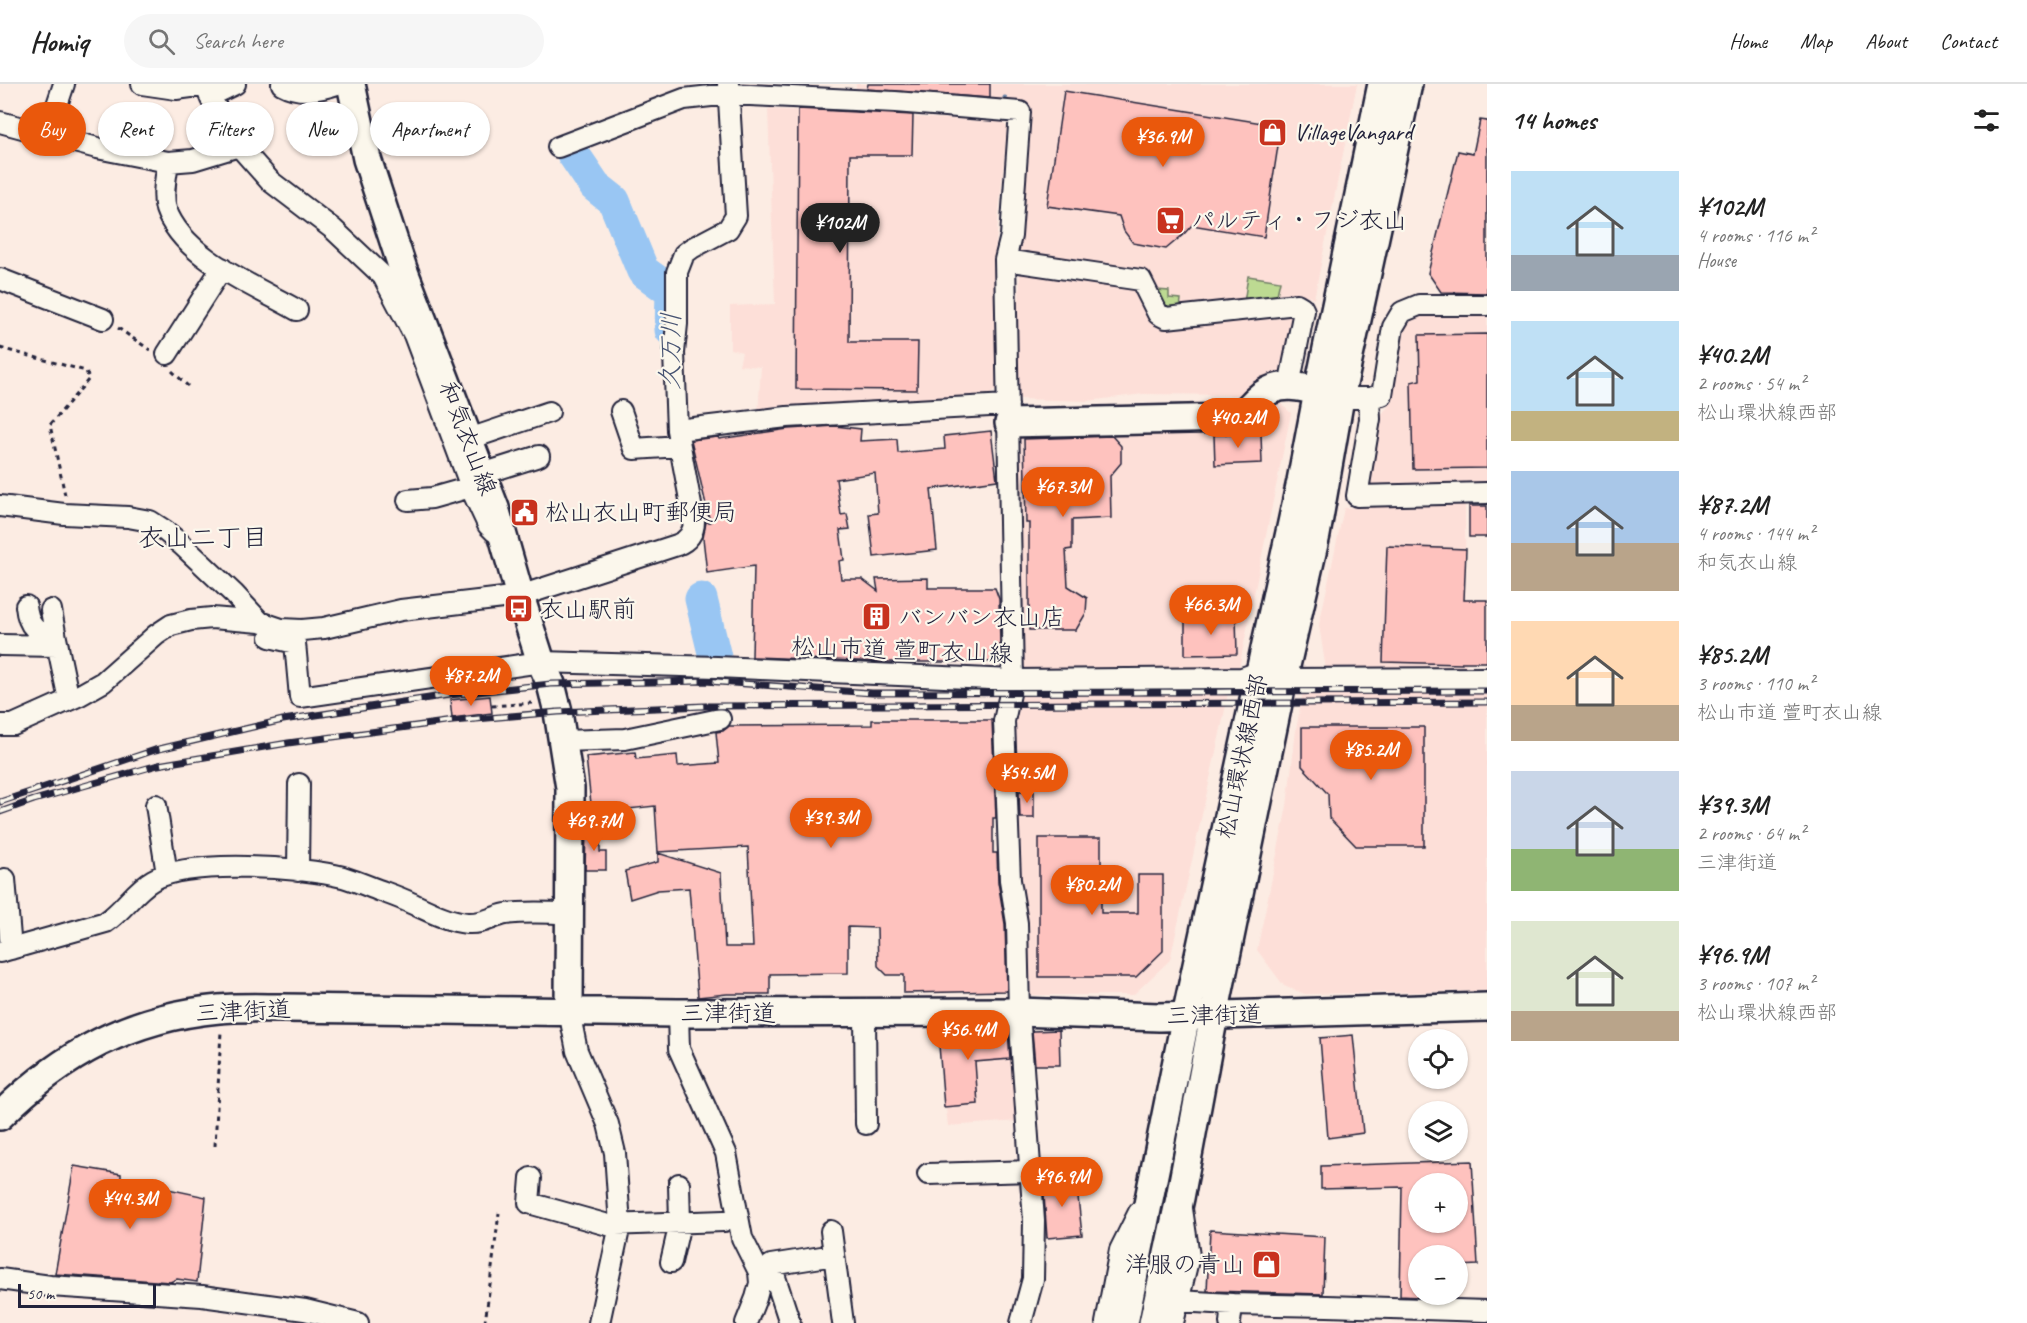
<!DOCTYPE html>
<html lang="en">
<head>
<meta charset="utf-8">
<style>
	body { margin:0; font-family:Caveat,"Klee One",sans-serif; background:#f6f6f6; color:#222; height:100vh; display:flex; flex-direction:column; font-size:22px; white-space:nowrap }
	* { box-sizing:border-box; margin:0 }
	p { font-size:20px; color:#767676 }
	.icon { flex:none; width:33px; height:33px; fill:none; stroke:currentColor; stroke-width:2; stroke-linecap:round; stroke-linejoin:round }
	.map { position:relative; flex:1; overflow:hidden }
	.side { display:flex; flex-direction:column; background:#fff; width:540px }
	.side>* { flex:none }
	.hud { position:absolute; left:18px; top:18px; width:570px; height:54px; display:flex; gap:12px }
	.buttons { position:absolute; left:1408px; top:945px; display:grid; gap:12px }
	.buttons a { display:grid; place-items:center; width:60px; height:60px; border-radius:50%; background:#fff; box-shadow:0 2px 4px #0004; font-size:30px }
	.scale { position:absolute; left:18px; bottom:15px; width:138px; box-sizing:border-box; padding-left:6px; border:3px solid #22223b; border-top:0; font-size:16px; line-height:21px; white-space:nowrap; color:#22223b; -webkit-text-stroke:4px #fbf7ec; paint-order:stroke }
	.price { position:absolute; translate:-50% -51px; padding:0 14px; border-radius:21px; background:#ea580c; color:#fff; font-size:20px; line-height:39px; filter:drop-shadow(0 2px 3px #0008) }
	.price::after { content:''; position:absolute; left:50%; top:36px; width:18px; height:14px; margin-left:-9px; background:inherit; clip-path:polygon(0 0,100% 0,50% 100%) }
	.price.on { background:#222; color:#fff }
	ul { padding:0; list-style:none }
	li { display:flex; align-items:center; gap:18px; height:150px; padding:0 24px }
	li span { display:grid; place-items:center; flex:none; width:168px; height:120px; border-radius:0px; color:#555 }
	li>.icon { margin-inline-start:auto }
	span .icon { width:72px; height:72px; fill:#fffc; stroke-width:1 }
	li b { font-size:26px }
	h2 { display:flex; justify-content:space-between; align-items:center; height:72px; padding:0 24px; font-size:26px }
	.tag { padding:0 21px; border-radius:27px; background:#fff; box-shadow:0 2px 4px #0004; font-size:21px; line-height:54px }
	.tag.on { background:#ea580c; color:#fff }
	header { display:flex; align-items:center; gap:36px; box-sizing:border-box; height:84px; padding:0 30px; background:#fff; border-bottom:2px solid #e0e0e0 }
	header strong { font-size:28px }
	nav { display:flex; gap:33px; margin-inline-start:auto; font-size:21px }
	.search { width:420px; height:54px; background:#f6f6f6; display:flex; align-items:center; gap:15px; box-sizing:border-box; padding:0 21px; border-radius:33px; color:#767676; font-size:22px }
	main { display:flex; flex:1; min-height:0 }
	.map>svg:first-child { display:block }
	.built { fill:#fddfd8 }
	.green { fill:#bdda92; stroke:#707e66; stroke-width:1.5 }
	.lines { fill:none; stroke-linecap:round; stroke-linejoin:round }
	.stream { stroke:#6984a9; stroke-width:5 }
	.river { stroke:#99c6f3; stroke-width:33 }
	.building { fill:#fec2be; stroke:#22223b; stroke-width:1.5; fill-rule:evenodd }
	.street-casing { stroke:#22223b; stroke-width:24 }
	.secondary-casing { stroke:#22223b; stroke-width:32 }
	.path { stroke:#22223b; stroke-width:3; stroke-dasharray:4.5 4.5; stroke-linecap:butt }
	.street { stroke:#fbf7ec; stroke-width:20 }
	.secondary { stroke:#fbf7ec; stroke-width:27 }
	.rail-casing { stroke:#22223b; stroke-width:7 }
	.rail { stroke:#fbf7ec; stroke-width:4.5; stroke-dasharray:14; stroke-linecap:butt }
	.labels { text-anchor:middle; stroke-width:4.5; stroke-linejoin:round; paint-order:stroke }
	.poi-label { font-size:24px; fill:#22223b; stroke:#fbf7ec; text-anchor:start }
	.street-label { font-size:24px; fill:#22223b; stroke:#fbf7ec }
	.water-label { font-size:26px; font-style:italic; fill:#465372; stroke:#fbf7ec }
	.neighbourhood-label { font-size:26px; fill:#22223b; stroke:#fbf7ec }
</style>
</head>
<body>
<header>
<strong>Homiq</strong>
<div class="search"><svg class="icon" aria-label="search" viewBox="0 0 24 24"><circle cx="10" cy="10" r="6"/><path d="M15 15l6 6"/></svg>Search here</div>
<nav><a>Home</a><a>Map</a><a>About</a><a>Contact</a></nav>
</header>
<main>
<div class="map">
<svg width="1487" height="1239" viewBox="0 0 1487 1239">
	<rect width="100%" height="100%" fill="#fcece3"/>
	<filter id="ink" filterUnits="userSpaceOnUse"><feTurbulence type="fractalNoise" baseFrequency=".0167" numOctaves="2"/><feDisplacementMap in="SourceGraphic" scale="12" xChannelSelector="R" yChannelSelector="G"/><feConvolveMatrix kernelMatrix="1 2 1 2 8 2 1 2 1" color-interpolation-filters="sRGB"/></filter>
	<g filter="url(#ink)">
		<!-- built -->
		<path class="built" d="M 856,0 L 1357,0 L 1314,215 L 1307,211 L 1166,225 L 1147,188 L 1018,169 L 1030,23 L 855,14 Z
			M 768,25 L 1002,38 L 1007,43 L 995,170 L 997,303 L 988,313 L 758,330 L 761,283 L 739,281 L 742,268 L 730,265 L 730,222 L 775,220 Z
			M 1020,186 L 1134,203 L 1152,239 L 1159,243 L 1290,228 L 1295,233 L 1286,284 L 1240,311 L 1143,310 L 1088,317 L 1018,315 L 1015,218 L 1019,217 Z
			M 1415,233 L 1487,233 L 1487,409 L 1374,410 L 1368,400 L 1376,337 L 1392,318 L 1402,245 Z
			M 1279,318 L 1291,329 L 1239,584 L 1023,588 L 1020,584 L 1016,359 L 1021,348 L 1258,342 Z
			M 1465,420 L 1466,585 L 1326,586 L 1319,541 L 1344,424 Z
			M 1487,602 L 1487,907 L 1305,910 L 1284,902 L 1257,866 L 1287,722 L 1296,646 L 1304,603 Z
			M 1229,603 L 1224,631 L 1170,876 L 1133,911 L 1021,911 L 1013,773 L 1017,604 Z
			M 1007,942 L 1018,1037 L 948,1042 L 937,947 Z"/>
		<!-- green -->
		<path class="green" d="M 1248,192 L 1280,197 L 1276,215 L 1244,219 Z
			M 1156,206 L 1169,207 L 1169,214 L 1181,215 L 1180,225 L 1166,225 Z"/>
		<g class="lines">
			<!-- stream -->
			<path class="stream" d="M 1005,14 L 1006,20"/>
			<!-- river -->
			<path class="river" d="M 572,68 L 595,102 L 614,117 L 643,187 L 672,208 L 671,246
				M 701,515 L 715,573"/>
		</g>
		<!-- building -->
		<path class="building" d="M 868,0 L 990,0 L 990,14 L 867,5 Z
			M 1064,7 L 1281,42 L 1264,153 L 1192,141 L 1184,150 L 1166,165 L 1133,159 L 1124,147 L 1119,132 L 1047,122 Z
			M 798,25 L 913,31 L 912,71 L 850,71 L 849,258 L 918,258 L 917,306 L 796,305 Z
			M 1480,36 L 1487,37 L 1487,209 L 1441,208 L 1428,189 L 1458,67 L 1473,70 Z
			M 1487,250 L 1487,384 L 1413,385 L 1411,298 L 1420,296 L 1419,251 Z
			M 835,342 L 861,345 L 860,357 L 897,355 L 898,369 L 945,365 L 944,352 L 991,347 L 997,396 L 931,405 L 937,466 L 874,473 L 869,430 L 878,429 L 875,389 L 836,395 L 841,431 L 847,430 L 850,445 L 840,446 L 844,476 L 839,477 L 841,495 L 862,495 L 878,507 L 876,495 L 928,494 L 928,504 L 995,504 L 999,515 L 1000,562 L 994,578 L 884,578 L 752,573 L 754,482 L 707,489 L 703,454 L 706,438 L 710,438 L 691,356 L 718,353 L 719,355 L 788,345 Z
			M 1261,350 L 1262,379 L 1215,381 L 1214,351 Z
			M 1112,352 L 1121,362 L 1121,379 L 1110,392 L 1111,434 L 1072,436 L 1072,465 L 1066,466 L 1068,502 L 1087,514 L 1086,529 L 1076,546 L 1029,546 L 1029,439 L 1026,439 L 1024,355 Z
			M 1469,422 L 1487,422 L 1487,453 L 1469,453 Z
			M 1387,462 L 1466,465 L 1464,516 L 1487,516 L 1487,578 L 1462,578 L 1462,580 L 1383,578 Z
			M 1236,533 L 1237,570 L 1185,571 L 1185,534 Z
			M 490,612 L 492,629 L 452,634 L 450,616 Z
			M 872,636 L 992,636 L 996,734 L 993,734 L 993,769 L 997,769 L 998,798 L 1005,840 L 1007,907 L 904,909 L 904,891 L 887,891 L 878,882 L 877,844 L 848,843 L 848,889 L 770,890 L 770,910 L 727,910 L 698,913 L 689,804 L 658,806 L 630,815 L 625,787 L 658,778 L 658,769 L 721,789 L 725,863 L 753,863 L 748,763 L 658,768 L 655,722 L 592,729 L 586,673 L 635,668 L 636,675 L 677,671 L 678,682 L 719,679 L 716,648 L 723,647 L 729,642 L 872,641 Z
			M 1302,643 L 1424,643 L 1424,762 L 1356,762 L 1329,734 L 1328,710 L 1302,682 Z
			M 1019,707 L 1034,707 L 1034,734 L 1020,734 Z
			M 600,745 L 600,768 L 606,768 L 606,786 L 585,786 L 586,746 Z
			M 1039,754 L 1101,754 L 1101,829 L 1138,829 L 1138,791 L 1163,791 L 1163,867 L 1136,893 L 1039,893 Z
			M 1003,944 L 1004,947 L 1008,947 L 1010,975 L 975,978 L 978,1020 L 944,1023 L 938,949 Z
			M 1059,946 L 1060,981 L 1035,981 L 1032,947 Z
			M 1353,951 L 1363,1049 L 1328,1054 L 1320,954 Z
			M 1472,1077 L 1478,1181 L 1458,1182 L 1458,1172 L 1419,1172 L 1419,1213 L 1400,1212 L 1402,1103 L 1321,1105 L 1321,1082 ZM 1419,1100 L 1458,1100 L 1458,1138 L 1419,1138 Z
			M 74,1082 L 121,1090 L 121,1095 L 206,1113 L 197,1198 L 177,1195 L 170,1198 L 55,1190 Z
			M 1076,1094 L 1082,1151 L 1047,1154 L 1043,1097 Z
			M 1210,1146 L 1325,1153 L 1323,1210 L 1207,1207 Z"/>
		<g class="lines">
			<defs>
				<path id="street" d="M 142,0 L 176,5 L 206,1
					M 205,0 L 211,15 L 239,62 L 270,97 L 333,145 L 383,192 L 414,251 L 474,411 L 488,441 L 495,448
					M 282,0 C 300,10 319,6 337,0
					M 210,12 L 235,0
					M 0,38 L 97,64 L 168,78 L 193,76 L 239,62
					M 47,51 L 64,0
					M 558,63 L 684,15 L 729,10 L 895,18 L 1020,28 L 1011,152 L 1005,176 L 1013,596 L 1004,637 L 1010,796 L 1017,839 L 1019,928 L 1034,1137 L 1033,1195 L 1021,1239
					M 168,78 C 166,93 162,110 166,125 C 183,174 255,202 297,226
					M 1005,176 L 1141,196 L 1158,230 L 1166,234 L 1297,220 L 1302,223 L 1304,227 L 1289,302
					M 0,195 L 103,235
					M 167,270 L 222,184
					M 1340,314 L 1369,314 L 1382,311 L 1393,243 L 1402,228 L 1419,221 L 1487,221
					M 1369,314 L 1370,335 L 1357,412 L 1487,409
					M 621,327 L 634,365 L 680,362
					M 677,346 L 787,333 L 1008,321
					M 469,355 L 549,328
					M 482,390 L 539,372
					M 408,416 L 432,414 L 471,403
					M 0,422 L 64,430 L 128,433 L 150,437 L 164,446 L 182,461 L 234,510 L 260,538
					M 26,522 C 28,543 36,549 56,554 L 69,616
					M 51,526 L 56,554
					M 270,553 L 295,559 L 300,613 L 541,578 L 717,583 L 1013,596 L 1242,594 L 1259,588
					M 0,561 L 58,562
					M 1283,595 L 1487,594
					M 0,641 L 13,641 L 80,611 L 103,598 L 156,551 L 171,541 L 191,536 L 212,534 L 260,538 L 281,545 L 302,546 L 324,544 L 401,526 L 520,512 L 677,461 C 688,457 694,449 694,437 L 677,346 L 674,269 L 677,240 L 677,188 L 684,170 L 692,164 L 728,145 L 736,132 L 728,0
					M 563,657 L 625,655 L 720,635
					M 156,721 L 167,790
					M 298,787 L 299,700
					M 5,795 L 11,865
					M 0,868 L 106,838 C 124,826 135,806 153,796 C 189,775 303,783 343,793 C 353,796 363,800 373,804 C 386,809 399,813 411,819 C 429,827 447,837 467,839 C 484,840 491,833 506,830 C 526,827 549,829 570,829
					M 569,927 L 577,967 L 608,1040 L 615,1069 L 620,1141 L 599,1239
					M 865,928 L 866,1040
					M 678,929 L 679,965 L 726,1069 L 742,1154 L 759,1188 L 760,1199 L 756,1214 L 746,1239
					M 928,1090 L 1030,1087
					M 531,1094 L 529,1119 L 608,1141 L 724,1137
					M 831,1147 L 843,1239
					M 671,1178 L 680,1139 L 679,1100
					M 0,1195 L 50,1202 L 202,1212 L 305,1226 L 358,1239
					M 1177,1217 L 1232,1220 L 1327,1222 L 1487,1227
					M 790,1239 L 771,1181 L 834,1171
					M 1106,1239 L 1120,1166 L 1139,1128
					M 1173,1239 L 1189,1172 L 1182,1125
					M 1230,1239 L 1232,1220"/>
				<path id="secondary" d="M 351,0 L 367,75 L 403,185 L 495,424 L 520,512 L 541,578 L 551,600 L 558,628 L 570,704 L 569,927
					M 1009,339 L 1233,334 C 1243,331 1249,323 1256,316 C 1280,293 1306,304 1333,312
					M 0,1032 C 62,970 131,933 219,925 C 240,923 262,924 284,924 L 678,929 L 1019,928 L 1159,933 L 1487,923
					M 1124,1239 L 1186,932 L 1301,397 L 1318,308 L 1382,0
					M 1153,1239 L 1180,1114 L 1214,931 L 1283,595 L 1316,451 L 1340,314 L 1408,0"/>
			</defs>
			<!-- street casing -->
			<use href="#street" class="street-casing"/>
			<!-- secondary casing -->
			<use href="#secondary" class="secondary-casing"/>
			<!-- path -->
			<path class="path" d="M 118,244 L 150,266
				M 0,264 L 86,287 L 89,295 L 50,341 L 65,411
				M 172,287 L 188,302
				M 492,622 L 532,619
				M 215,1062 L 221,947
				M 485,1239 L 499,1129"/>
			<!-- street -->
			<use href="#street" class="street"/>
			<!-- secondary -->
			<use href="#secondary" class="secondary"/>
			<defs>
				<path id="rail" d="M 0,718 L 155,666 L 283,636 L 449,611 L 551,600 L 705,597 L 872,609 L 1487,607
					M 0,728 L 34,716 L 158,681 L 288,659 L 453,637 L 558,628 L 705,622 L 1487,618"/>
			</defs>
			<!-- rail casing -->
			<use href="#rail" class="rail-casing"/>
			<!-- rail -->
			<use href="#rail" class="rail"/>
		</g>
	</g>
	<!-- icons -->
	<defs>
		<symbol id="shop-square" viewBox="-11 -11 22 22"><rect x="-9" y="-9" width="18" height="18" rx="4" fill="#c8321e" stroke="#fbf7ec"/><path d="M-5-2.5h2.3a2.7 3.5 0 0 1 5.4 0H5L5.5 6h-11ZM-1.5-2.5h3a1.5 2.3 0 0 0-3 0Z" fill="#fff"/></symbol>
		<symbol id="supermarket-square" viewBox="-11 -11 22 22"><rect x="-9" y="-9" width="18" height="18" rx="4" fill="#c8321e" stroke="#fbf7ec"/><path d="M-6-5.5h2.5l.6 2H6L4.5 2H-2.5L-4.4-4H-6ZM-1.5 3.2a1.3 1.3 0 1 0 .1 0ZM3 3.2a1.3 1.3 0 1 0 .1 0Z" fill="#fff"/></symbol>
		<symbol id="civic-square" viewBox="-11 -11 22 22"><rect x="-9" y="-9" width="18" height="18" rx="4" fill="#c8321e" stroke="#fbf7ec"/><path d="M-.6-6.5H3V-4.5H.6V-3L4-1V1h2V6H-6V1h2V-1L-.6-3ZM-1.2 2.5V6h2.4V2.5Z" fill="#fff"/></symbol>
		<symbol id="bus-square" viewBox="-11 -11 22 22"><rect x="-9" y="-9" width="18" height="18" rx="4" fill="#c8321e" stroke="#fbf7ec"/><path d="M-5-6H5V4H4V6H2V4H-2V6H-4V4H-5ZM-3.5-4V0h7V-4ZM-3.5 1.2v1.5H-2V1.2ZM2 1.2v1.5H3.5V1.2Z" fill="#fff"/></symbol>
		<symbol id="building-square" viewBox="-11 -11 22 22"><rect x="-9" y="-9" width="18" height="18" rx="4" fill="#c8321e" stroke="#fbf7ec"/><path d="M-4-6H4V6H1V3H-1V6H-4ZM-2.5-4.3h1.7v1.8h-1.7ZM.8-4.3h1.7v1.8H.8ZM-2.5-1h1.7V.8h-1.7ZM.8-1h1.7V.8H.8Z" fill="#fff"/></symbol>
	</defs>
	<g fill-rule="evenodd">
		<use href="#shop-square" x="1256" y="32" width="33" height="33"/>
		<use href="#supermarket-square" x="1154" y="120" width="33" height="33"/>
		<use href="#civic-square" x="508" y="412" width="33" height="33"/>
		<use href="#bus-square" x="502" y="508" width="33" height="33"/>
		<use href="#building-square" x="860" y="516" width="33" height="33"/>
		<use href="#shop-square" x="1250" y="1164" width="33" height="33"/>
	</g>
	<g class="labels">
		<!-- poi labels -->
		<g class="poi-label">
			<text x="1294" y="56">VillageVangard</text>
			<text x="1191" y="144">パルティ・フジ衣山</text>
			<text x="545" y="436">松山衣山町郵便局</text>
			<text x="540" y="533">衣山駅前</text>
			<text x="898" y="541">バンバン衣山店</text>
			<text x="1245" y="1188" text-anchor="end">洋服の青山</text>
		</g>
		<!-- street labels -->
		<g class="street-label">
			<text transform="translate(468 354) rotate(69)" y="8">和気衣山線</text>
			<text transform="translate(902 566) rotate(2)" y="8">松山市道 萱町衣山線</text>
			<text transform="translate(1242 672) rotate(-78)" y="8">松山環状線西部</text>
			<text transform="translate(243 927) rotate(-3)" y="8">三津街道</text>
			<text x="728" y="937">三津街道</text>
			<text transform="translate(1214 931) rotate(-1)" y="8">三津街道</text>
		</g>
		<!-- water labels -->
		<g class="water-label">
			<text transform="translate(670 267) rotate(-89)" y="9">久万川</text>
		</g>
		<!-- neighbourhood labels -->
		<g class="neighbourhood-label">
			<text x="203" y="462">衣山二丁目</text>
		</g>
	</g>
</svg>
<div class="buttons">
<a><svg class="icon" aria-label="locate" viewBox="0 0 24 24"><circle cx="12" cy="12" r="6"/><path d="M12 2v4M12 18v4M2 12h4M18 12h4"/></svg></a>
<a><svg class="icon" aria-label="layers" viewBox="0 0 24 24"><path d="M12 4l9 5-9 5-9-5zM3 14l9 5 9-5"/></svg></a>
<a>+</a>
<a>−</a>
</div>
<div class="scale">50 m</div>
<b class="price" style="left:1163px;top:84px">¥36.9M</b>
<b class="price on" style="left:840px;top:170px">¥102M</b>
<b class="price" style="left:1238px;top:365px">¥40.2M</b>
<b class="price" style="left:1063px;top:434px">¥67.3M</b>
<b class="price" style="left:1211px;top:552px">¥66.3M</b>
<b class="price" style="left:471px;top:623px">¥87.2M</b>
<b class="price" style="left:1371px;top:697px">¥85.2M</b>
<b class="price" style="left:1027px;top:720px">¥54.5M</b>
<b class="price" style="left:831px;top:765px">¥39.3M</b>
<b class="price" style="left:594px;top:768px">¥69.7M</b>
<b class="price" style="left:1092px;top:832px">¥80.2M</b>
<b class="price" style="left:968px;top:977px">¥56.4M</b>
<b class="price" style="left:1062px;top:1124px">¥96.9M</b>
<b class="price" style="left:130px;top:1146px">¥44.3M</b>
<div class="hud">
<a class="tag on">Buy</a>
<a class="tag">Rent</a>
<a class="tag">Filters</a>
<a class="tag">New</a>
<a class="tag">Apartment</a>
</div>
</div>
<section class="side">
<h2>14 homes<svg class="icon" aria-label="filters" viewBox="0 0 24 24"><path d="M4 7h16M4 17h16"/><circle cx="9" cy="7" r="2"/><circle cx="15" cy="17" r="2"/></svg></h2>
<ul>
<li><span style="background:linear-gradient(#bfe0f5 70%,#9aa5b1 0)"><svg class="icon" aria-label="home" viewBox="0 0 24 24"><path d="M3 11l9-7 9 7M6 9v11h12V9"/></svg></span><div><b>¥102M</b><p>4 rooms · 116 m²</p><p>House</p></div></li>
<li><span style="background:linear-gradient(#bfe0f5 75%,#c2b280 0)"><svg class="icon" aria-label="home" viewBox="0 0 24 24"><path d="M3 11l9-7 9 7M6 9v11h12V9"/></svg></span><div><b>¥40.2M</b><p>2 rooms · 54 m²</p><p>松山環状線西部</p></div></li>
<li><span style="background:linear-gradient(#a9c7e8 60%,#b9a48a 0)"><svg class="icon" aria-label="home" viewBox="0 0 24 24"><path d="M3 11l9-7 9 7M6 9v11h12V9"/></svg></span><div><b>¥87.2M</b><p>4 rooms · 144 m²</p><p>和気衣山線</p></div></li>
<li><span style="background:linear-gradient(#ffd9b3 70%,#b9a48a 0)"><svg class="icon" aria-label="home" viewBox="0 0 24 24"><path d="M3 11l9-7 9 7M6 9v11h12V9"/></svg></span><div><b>¥85.2M</b><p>3 rooms · 110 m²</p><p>松山市道 萱町衣山線</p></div></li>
<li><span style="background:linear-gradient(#c9d6e8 65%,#8fb573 0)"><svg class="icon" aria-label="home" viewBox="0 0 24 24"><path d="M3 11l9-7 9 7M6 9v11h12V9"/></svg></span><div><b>¥39.3M</b><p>2 rooms · 64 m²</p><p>三津街道</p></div></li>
<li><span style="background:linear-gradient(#dfe7d0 75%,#b9a48a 0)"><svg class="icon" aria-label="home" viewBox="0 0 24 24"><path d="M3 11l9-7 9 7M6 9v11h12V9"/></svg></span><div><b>¥96.9M</b><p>3 rooms · 107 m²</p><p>松山環状線西部</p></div></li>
</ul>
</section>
</main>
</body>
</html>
